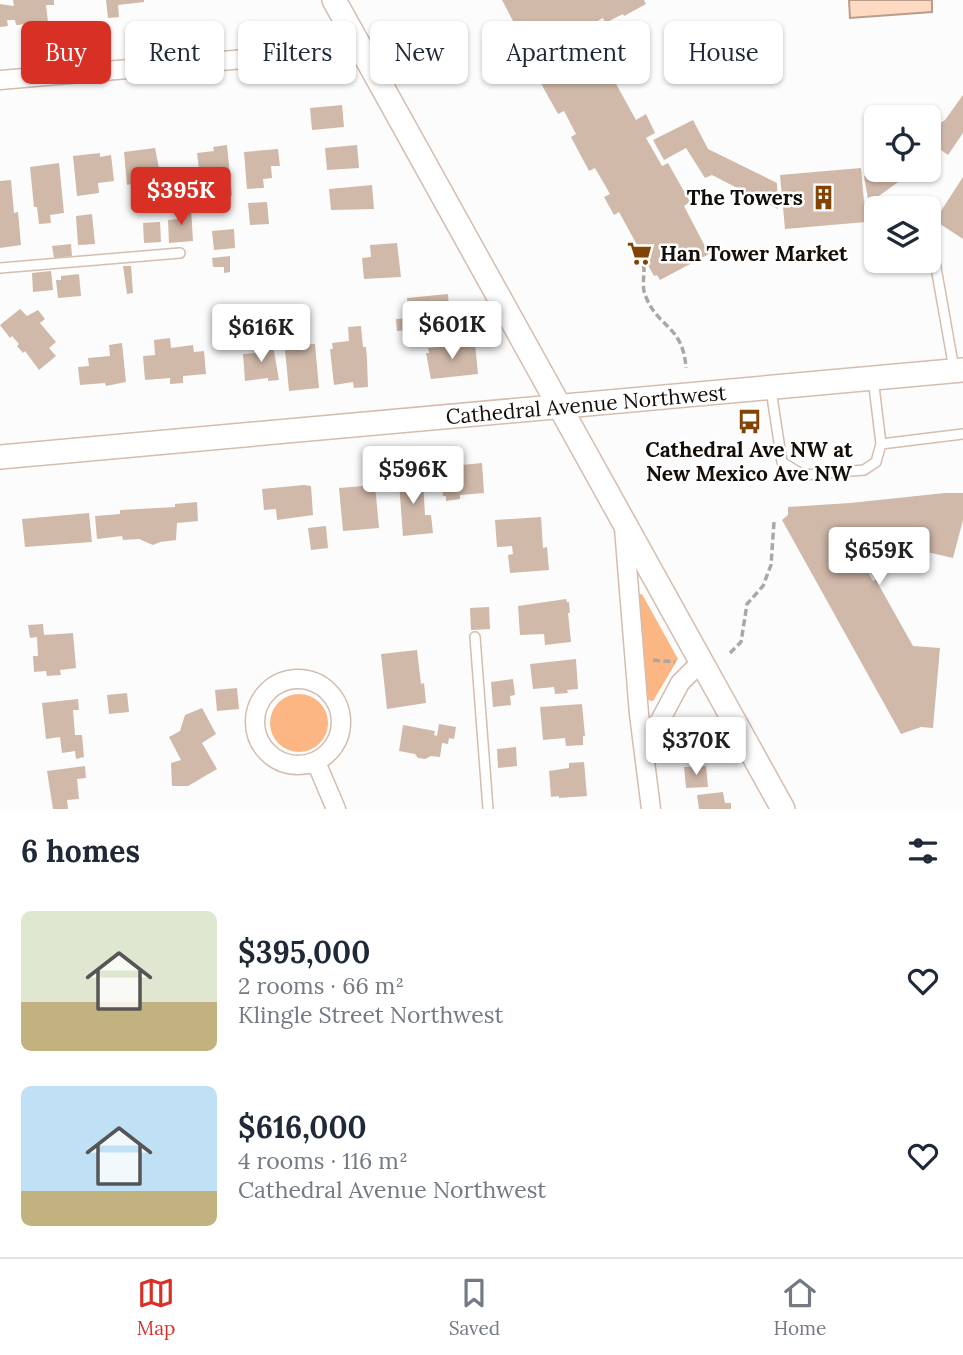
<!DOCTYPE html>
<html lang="en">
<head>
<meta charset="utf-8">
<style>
	body { margin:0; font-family:Lora,serif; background:#f2f2f3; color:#1f2937; height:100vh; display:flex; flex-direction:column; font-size:26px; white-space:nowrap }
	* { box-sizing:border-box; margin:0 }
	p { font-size:23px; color:#747a83 }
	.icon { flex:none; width:38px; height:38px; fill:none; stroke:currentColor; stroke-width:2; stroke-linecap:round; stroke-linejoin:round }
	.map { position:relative; height:809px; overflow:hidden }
	.sheet { display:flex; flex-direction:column; background:#fff; flex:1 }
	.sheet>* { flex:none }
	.hud { position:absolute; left:21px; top:21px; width:922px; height:63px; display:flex; gap:14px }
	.controls { position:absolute; left:864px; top:105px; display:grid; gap:14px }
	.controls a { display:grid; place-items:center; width:77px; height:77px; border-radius:10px; background:#fff; box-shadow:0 2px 5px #0004; font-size:35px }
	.price { position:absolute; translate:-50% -60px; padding:0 16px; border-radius:7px; background:#fff; color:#222; font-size:23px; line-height:46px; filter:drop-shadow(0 2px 4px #0008) }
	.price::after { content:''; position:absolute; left:50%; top:42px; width:21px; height:16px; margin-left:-10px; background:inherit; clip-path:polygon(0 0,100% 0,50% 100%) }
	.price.active { background:#d93025; color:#fff }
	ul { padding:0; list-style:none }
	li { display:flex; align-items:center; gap:21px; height:175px; padding:0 21px }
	li span { display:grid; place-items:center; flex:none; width:196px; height:140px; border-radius:10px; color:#555 }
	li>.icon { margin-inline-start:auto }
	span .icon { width:84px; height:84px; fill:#fffc; stroke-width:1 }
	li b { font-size:30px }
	h2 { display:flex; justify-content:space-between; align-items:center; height:84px; padding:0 21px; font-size:30px }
	.chip { padding:0 24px; border-radius:10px; background:#fff; box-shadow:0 2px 5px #0004; font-size:24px; line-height:63px }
	.chip.active { background:#d93025; color:#fff }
	.tabs { display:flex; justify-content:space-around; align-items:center; height:98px; border-top:2px solid #e0e1e3; background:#fff; font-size:19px; color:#747a83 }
	.tabs a { display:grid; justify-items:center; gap:4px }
	.tabs .active { color:#d93025 }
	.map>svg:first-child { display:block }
	.green { fill:#fbb684 }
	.water { fill:#fedac2; stroke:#b89d8a; stroke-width:2 }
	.building { fill:#d0b9a9 }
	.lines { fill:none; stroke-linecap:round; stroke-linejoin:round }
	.service-casing { stroke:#d4bdae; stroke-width:12 }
	.minor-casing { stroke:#d4bdae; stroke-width:21 }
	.tertiary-casing { stroke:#d4bdae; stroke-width:26 }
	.path { stroke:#aaa8a6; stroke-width:3.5; stroke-dasharray:7 3.5; stroke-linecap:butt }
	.service { stroke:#fff; stroke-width:9 }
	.minor { stroke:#fff; stroke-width:18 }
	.tertiary { stroke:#fff; stroke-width:23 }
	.labels { text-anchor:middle; stroke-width:5; stroke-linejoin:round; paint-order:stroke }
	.poi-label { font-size:21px; font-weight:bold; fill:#150e08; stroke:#fff; text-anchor:end }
	.street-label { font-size:21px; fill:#150e08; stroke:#fff }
</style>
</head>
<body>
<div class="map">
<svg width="963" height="809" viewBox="0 0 963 809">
	<rect width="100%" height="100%" fill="#fcfcfc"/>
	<!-- green -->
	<path class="green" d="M 642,594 L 678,659 L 653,701 L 647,700 L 637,595 Z
		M270 723a29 29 0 1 1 58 0a29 29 0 1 1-58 0Z"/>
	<!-- water -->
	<path class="water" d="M 849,0 L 932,0 L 932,12 L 850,18 Z"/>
	<!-- building -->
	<path class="building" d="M 13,0 L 54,0 L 54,5 L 46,5 L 48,22 L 16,25 L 15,20 L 7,20 L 8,26 L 0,27 L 0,4 L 14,6 Z
		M 106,0 L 144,0 L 144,2 L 118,5 L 119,17 L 108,18 Z
		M 502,0 L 644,0 L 646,4 L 624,16 L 623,14 L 605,23 L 603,18 L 585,28 L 597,49 L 603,45 L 621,79 L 615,82 L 636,120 L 646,114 L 655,133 L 646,138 L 662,166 L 668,163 L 690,202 L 684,206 L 709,254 L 660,280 L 657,275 L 654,276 L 619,212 L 614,215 L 604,197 L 610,194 L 595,168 L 589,171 L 571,137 L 576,134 L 564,111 L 558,114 L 539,80 L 545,77 L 532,54 L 526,57 L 507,23 L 513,21 Z
		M 963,95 L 963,133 L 948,155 L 941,150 L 929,159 L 929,131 L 945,120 Z
		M 342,105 L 344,127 L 312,130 L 310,108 Z
		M 693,120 L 708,149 L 777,183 L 778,209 L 712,175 L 705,178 L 686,148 L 664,160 L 653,140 Z
		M 227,145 L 232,195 L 227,200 L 219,201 L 210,193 L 202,194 L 197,153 L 214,151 L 213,147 Z
		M 357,145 L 359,168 L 327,170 L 325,148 Z
		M 155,148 L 159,168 L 169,167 L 172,193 L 158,195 L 159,203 L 135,206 L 132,184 L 127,185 L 124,152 Z
		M 278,149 L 280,166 L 271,166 L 272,178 L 263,179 L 264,188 L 247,189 L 244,152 Z
		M 100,153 L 100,157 L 111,155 L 114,181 L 98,183 L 99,193 L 77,196 L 73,156 Z
		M 59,163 L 64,213 L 50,215 L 51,223 L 39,224 L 37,207 L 34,207 L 30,167 Z
		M 861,168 L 866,222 L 785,229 L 780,175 Z
		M 877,168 L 877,170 L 915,170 L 876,198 L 868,199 L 864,176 Z
		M 963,177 L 963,239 L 937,222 L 941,215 L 939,214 Z
		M 11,180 L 14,213 L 18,212 L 21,245 L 0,248 L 0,181 Z
		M 372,185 L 374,209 L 331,210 L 329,189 Z
		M 267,202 L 269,224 L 250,225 L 248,203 Z
		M 191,208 L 193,241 L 169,243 L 168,220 L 178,219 L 177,209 Z
		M 92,214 L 95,244 L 78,245 L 76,216 Z
		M 160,222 L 161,242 L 144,243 L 143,223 Z
		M 234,229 L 235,248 L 214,250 L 212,231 Z
		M 397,243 L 401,277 L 364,279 L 362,258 L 371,257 L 370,245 Z
		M 71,244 L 72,256 L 54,258 L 52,246 Z
		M 230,256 L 230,272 L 224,273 L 224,267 L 213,267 L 212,258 Z
		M 123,266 L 131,266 L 133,293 L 127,294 Z
		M 51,271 L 53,290 L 33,292 L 32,273 Z
		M 79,274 L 81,296 L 58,298 L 56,280 L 61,280 L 61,276 Z
		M 448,294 L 450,326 L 397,331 L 396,319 L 409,318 L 407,298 Z
		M 20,309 L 27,316 L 38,310 L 45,319 L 40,323 L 56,342 L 49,348 L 56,356 L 39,370 L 25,351 L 23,353 L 17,346 L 19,344 L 12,336 L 10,338 L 0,325 Z
		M 361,326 L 363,347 L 366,347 L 367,359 L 368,387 L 354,388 L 353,382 L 334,385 L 330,349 L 333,349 L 332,343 L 349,341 L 348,327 Z
		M 170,338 L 171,348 L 193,345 L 194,352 L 204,351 L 206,374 L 183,376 L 183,383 L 170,384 L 170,378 L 145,380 L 143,356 L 155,355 L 154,340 Z
		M 122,343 L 126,382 L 106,386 L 105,383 L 80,385 L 78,367 L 89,366 L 88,358 L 110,356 L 109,345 Z
		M 315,344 L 319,388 L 289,391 L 285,350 L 299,349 L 299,345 Z
		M 475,344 L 478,374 L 431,379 L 426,353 L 429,353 L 428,348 Z
		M 273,345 L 279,380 L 268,381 L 268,378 L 245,381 L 243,354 L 255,353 L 254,347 Z
		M 482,463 L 484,493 L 460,495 L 460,499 L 446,501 L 446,496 L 443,496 L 441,467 Z
		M 406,470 L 407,481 L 423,480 L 425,515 L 431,515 L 433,533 L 403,536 L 399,482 L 395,482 L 394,471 Z
		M 304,485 L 311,486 L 313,515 L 277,520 L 276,509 L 264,510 L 262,489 Z
		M 375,485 L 379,528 L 343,531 L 339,488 Z
		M 945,493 L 963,493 L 963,520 L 953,558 L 927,552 L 928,549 L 923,548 L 891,551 L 891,548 L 876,549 L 866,569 L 873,581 L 876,580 L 913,646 L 940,648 L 933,728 L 921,727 L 901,734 L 782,520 L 788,515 L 788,507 L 850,503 Z
		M 197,502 L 198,521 L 177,523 L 176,540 L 160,542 L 153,545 L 139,539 L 123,540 L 122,536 L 97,539 L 95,516 L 120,514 L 120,510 L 175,507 L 175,504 Z
		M 89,513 L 92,542 L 25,547 L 22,519 Z
		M 541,517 L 543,548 L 547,547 L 549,570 L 510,573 L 508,555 L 513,554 L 512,546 L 497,547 L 495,520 Z
		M 326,526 L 328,548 L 311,550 L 308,528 Z
		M 566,599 L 567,602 L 569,602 L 570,613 L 568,613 L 571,642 L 545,645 L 544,634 L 520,635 L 518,606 Z
		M 489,607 L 490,629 L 471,630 L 470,608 Z
		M 43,624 L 44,635 L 73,633 L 76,668 L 60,670 L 61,675 L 47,676 L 46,671 L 34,672 L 33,656 L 38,656 L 37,637 L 30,638 L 28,625 Z
		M 417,650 L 421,684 L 424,683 L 426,703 L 387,709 L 381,654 Z
		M 576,659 L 578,689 L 567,690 L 568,693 L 555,694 L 554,687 L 533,689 L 530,664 Z
		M 513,679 L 515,695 L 510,696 L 511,705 L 493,707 L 491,682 Z
		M 237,688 L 239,709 L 217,711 L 215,690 Z
		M 127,693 L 129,712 L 109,714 L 107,695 Z
		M 78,699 L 79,710 L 73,710 L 75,735 L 82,735 L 84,757 L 76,759 L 75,751 L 62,753 L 60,737 L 46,739 L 42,703 Z
		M 582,704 L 585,736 L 583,736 L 583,745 L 566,746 L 565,738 L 543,740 L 540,707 Z
		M 202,708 L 216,734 L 202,743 L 217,769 L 188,786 L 172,786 L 171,763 L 181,760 L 169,737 L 180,731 L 185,715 Z
		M 439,724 L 456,727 L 454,739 L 449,738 L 448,744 L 442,743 L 440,757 L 431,756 L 425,759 L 418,758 L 415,754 L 399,751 L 403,725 L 435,731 L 434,735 L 437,736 Z
		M 516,747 L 517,766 L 498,768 L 497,749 Z
		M 584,762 L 587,796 L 559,798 L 559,796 L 551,797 L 549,771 L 569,768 L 569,763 Z
		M 85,766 L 86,778 L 77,779 L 79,799 L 67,800 L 68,809 L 53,809 L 47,771 Z
		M 706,766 L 708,787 L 686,788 L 684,767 Z
		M 723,792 L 725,803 L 731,803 L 731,809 L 699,809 L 697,795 Z"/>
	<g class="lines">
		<defs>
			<path id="service" d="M 929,228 L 954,369
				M 0,268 L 180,253
				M 771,390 L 782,462 L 803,475 L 864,470 L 876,462 L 881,444 L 873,378
				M 881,444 L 963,434
				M 475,637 L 488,809"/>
			<path id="minor" d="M 0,80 L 315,53 L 355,39
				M 624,528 L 639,714 L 651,809
				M255 722a43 43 0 1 1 86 0a43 43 0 1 1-86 0Z
				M 645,749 L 680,683 L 701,662
				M 316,762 L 336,809"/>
			<path id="tertiary" d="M 334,0 L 783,809
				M 0,457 L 963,370"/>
		</defs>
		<!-- service casing -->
		<use href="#service" class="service-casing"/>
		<!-- minor casing -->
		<use href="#minor" class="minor-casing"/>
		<!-- tertiary casing -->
		<use href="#tertiary" class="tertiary-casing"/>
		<!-- path -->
		<path class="path" d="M 640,255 C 649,272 639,281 646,297 C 658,328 683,325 686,368
			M 730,653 L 741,642 L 747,604 L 763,586 L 771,565 L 774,522
			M 653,660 L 675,662"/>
		<!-- service -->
		<use href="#service" class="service"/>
		<!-- minor -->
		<use href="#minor" class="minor"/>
		<!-- tertiary -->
		<use href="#tertiary" class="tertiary"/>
	</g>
	<!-- icons -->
	<defs>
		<symbol id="building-bare" viewBox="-9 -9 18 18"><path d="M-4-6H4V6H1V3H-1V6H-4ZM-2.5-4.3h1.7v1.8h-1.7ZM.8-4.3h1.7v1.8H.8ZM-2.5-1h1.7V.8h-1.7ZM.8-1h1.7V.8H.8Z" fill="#824304" stroke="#fff" stroke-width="2.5" paint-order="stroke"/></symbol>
		<symbol id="supermarket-bare" viewBox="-9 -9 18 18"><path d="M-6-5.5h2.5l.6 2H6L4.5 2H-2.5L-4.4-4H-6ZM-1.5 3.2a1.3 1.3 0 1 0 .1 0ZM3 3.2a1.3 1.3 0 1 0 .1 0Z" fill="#824304" stroke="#fff" stroke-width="2.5" paint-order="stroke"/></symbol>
		<symbol id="bus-bare" viewBox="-9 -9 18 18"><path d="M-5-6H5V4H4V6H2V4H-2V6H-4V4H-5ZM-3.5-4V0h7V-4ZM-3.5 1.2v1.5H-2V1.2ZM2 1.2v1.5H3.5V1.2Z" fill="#824304" stroke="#fff" stroke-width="2.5" paint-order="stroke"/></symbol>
	</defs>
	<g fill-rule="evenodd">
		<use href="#building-bare" x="806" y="180" width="35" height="35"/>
		<use href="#supermarket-bare" x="622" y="236" width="35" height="35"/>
		<use href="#bus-bare" x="732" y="404" width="35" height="35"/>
	</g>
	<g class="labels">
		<!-- poi labels -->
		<g class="poi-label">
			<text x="803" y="205">The Towers</text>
			<text x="660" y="261" text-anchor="start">Han Tower Market</text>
			<text x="749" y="457" text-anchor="middle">Cathedral Ave NW at<tspan x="749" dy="24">New Mexico Ave NW</tspan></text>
		</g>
		<!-- street labels -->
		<g class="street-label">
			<text transform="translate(586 405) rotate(-5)" y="7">Cathedral Avenue Northwest</text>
		</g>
	</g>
</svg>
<div class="controls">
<a><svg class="icon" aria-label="locate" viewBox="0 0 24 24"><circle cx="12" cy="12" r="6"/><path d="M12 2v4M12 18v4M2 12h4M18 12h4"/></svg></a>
<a><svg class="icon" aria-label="layers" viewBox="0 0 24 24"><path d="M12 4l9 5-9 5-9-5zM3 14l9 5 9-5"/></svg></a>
</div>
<b class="price active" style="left:181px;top:227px">$395K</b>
<b class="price" style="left:452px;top:361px">$601K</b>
<b class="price" style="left:261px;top:364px">$616K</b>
<b class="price" style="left:413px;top:506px">$596K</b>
<b class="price" style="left:879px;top:587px">$659K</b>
<b class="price" style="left:696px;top:777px">$370K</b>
<div class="hud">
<a class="chip active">Buy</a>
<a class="chip">Rent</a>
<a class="chip">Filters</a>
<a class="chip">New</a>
<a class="chip">Apartment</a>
<a class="chip">House</a>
</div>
</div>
<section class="sheet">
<h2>6 homes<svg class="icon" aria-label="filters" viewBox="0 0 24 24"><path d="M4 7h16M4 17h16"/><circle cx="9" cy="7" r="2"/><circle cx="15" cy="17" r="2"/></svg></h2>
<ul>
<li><span style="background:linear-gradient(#dfe7d0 65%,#c2b280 0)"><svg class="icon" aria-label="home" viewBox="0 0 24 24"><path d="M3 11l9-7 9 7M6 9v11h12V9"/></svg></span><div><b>$395,000</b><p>2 rooms · 66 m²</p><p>Klingle Street Northwest</p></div><svg class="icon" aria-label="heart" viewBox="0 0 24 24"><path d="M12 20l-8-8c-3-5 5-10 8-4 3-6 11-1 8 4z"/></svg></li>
<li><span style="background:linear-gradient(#bfe0f5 75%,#c2b280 0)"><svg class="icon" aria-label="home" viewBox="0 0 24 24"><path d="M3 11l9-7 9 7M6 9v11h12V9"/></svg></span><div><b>$616,000</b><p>4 rooms · 116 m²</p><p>Cathedral Avenue Northwest</p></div><svg class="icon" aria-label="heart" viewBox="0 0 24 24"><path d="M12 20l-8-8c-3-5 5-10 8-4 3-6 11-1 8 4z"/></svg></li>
</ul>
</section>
<nav class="tabs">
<a class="active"><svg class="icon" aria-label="map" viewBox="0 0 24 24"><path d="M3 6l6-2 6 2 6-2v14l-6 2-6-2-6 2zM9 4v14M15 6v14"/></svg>Map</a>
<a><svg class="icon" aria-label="saved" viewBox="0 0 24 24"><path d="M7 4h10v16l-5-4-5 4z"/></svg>Saved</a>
<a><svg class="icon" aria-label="home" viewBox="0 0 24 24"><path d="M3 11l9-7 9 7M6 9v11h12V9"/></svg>Home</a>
</nav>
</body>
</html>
